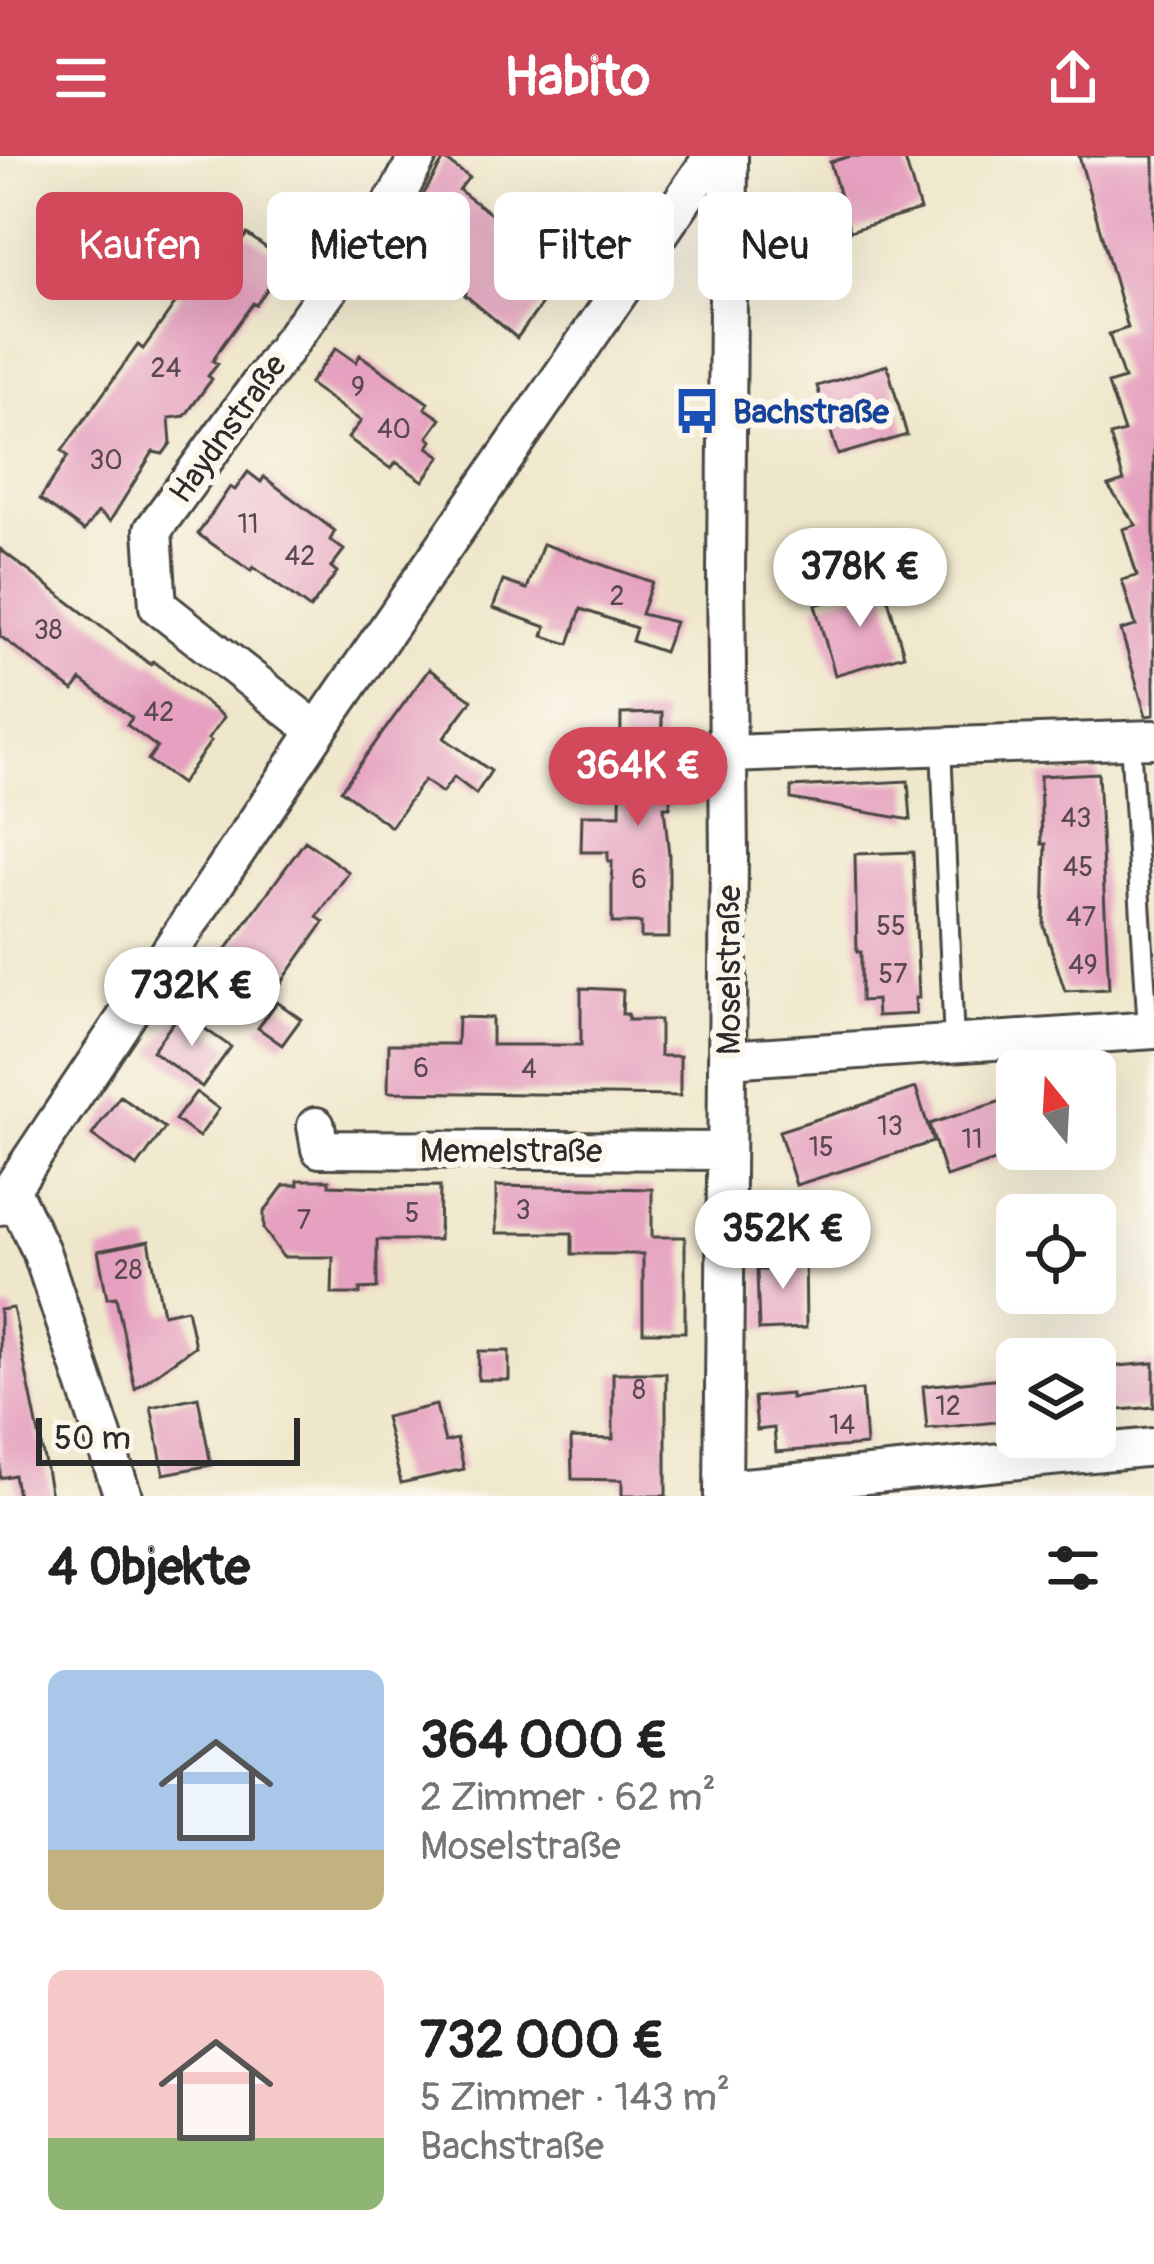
<!DOCTYPE html>
<html lang="de">
<head>
<meta charset="utf-8">
<style>
	body { margin:0; font-family:Pangolin,sans-serif; background:#f6f6f6; color:#222; height:100vh; display:flex; flex-direction:column; font-size:45px; white-space:nowrap }
	* { box-sizing:border-box; margin:0 }
	p { font-size:39px; color:#767676 }
	.icon { flex:none; width:66px; height:66px; fill:none; stroke:currentColor; stroke-width:2; stroke-linecap:round; stroke-linejoin:round }
	.map { position:relative; height:1340px; overflow:hidden }
	.side { display:flex; flex-direction:column; background:#fff; flex:1 }
	.side>* { flex:none }
	.guide { position:absolute; left:36px; top:36px; width:1083px; height:108px; display:flex; gap:24px }
	.needle { width:78px; rotate:342deg }
	.tools { position:absolute; left:996px; top:894px; display:grid; gap:24px }
	.tools a { display:grid; place-items:center; width:120px; height:120px; border-radius:18px; background:#fff; box-shadow:0 12px 48px #0002; font-size:60px }
	.scale { position:absolute; left:36px; bottom:30px; width:264px; box-sizing:border-box; padding-left:12px; border:6px solid #2b2b2b; border-top:0; font-size:33px; line-height:42px; white-space:nowrap; color:#2b2b2b; -webkit-text-stroke:9px #fbf7ec; paint-order:stroke }
	.price { position:absolute; translate:-50% -102px; padding:0 27px; border-radius:42px; background:#fff; color:#222; font-size:39px; line-height:78px; filter:drop-shadow(0 3px 6px #0008) }
	.price::after { content:''; position:absolute; left:50%; top:72px; width:36px; height:27px; margin-left:-18px; background:inherit; clip-path:polygon(0 0,100% 0,50% 100%) }
	.price.active { background:#d1495b; color:#fff }
	ul { padding:0; list-style:none }
	li { display:flex; align-items:center; gap:36px; height:300px; padding:0 48px }
	li span { display:grid; place-items:center; flex:none; width:336px; height:240px; border-radius:18px; color:#555 }
	li>.icon { margin-inline-start:auto }
	span .icon { width:144px; height:144px; fill:#fffc; stroke-width:1 }
	li b { font-size:51px }
	h2 { display:flex; justify-content:space-between; align-items:center; height:144px; padding:0 48px; font-size:51px }
	.chip { padding:0 42px; border-radius:18px; background:#fff; box-shadow:0 12px 48px #0002; font-size:42px; line-height:108px }
	.chip.active { background:#d1495b; color:#fff }
	header { display:flex; justify-content:space-between; align-items:center; height:156px; padding:0 48px; background:#d1495b; color:#fff; font-size:54px; font-weight:700 }
	.map>svg:first-child { display:block }
	.building { fill:#e5a1bf }
	.lines { fill:none; stroke-linecap:round; stroke-linejoin:round }
	.lane-casing { stroke:#484743; stroke-width:24 }
	.street-casing { stroke:#484743; stroke-width:42 }
	.lane { stroke:#fff; stroke-width:18 }
	.street { stroke:#fff; stroke-width:36 }
	.labels { text-anchor:middle; stroke-width:12; stroke-linejoin:round; paint-order:stroke }
	.number-label { font-size:27px; fill:#5a4850 }
	.transit-label { font-size:33px; font-weight:bold; fill:#164399; stroke:#fbf7ec; text-anchor:start }
	.street-label { font-size:33px; fill:#2b2b2b; stroke:#fbf7ec }
</style>
</head>
<body>
<header><svg class="icon" aria-label="menu" viewBox="0 0 24 24"><path d="M4 6h16M4 12h16M4 18h16"/></svg>Habito<svg class="icon" aria-label="share" viewBox="0 0 24 24"><path d="M12 15V3M7 8l5-5 5 5M5 13v7h14v-7"/></svg></header>
<div class="map">
<svg width="1154" height="1340" viewBox="0 0 1154 1340">
	<rect width="100%" height="100%" fill="#fbf7ec"/>
	<filter id="ink" filterUnits="userSpaceOnUse"><feTurbulence type="fractalNoise" baseFrequency=".00833" numOctaves="2"/><feDisplacementMap in="SourceGraphic" scale="24" xChannelSelector="R" yChannelSelector="G"/><feConvolveMatrix kernelMatrix="1 2 1 2 8 2 1 2 1" color-interpolation-filters="sRGB"/></filter>
	<filter id="wash" filterUnits="userSpaceOnUse"><feTurbulence type="fractalNoise" baseFrequency=".004" numOctaves="4" result="noise"/><feDisplacementMap in="SourceGraphic" scale="48" xChannelSelector="R" yChannelSelector="G"/><feGaussianBlur stdDeviation="2.7" result="paint"/><feColorMatrix in="noise" values="0 0 0 0 0 0 0 0 0 0 0 0 0 0 0 0 0 1.4 0 .05"/><feComposite in="paint" operator="in"/></filter>
	<g filter="url(#wash)">
		<rect width="100%" height="100%" fill="#efe7cb"/>
		<g id="blocks">
			<!-- building -->
			<path class="building" d="M 851,0 L 904,0 L 920,54 L 850,75 L 830,6 Z
				M 1079,0 L 1154,0 L 1154,559 L 1146,560 L 1121,474 L 1136,470 L 1122,424 L 1137,420 L 1123,373 L 1136,369 L 1108,330 L 1124,325 L 1110,280 L 1124,276 L 1108,228 L 1124,223 L 1109,178 L 1128,172 Z
				M 444,3 L 469,21 L 459,34 L 503,67 L 497,75 L 561,122 L 517,182 L 465,139 L 466,137 L 413,98 L 408,105 L 388,91 L 415,53 Z
				M 247,78 L 282,103 L 273,116 L 277,119 L 256,149 L 253,147 L 221,191 L 213,205 L 218,208 L 208,220 L 212,223 L 185,260 L 169,262 L 171,287 L 163,298 L 153,296 L 110,365 L 98,356 L 84,375 L 40,343 L 68,300 L 62,295 L 138,189 L 143,193 L 182,138 L 176,133 L 196,106 L 198,107 L 220,79 L 237,91 Z
				M 336,192 L 356,206 L 360,199 L 428,247 L 425,252 L 441,263 L 428,281 L 432,285 L 428,291 L 441,300 L 423,325 L 396,306 L 391,313 L 348,282 L 361,265 L 309,228 Z
				M 887,209 L 907,279 L 838,299 L 817,230 Z
				M 248,316 L 261,326 L 264,321 L 335,375 L 330,384 L 344,394 L 331,411 L 337,416 L 310,453 L 253,411 L 251,415 L 198,378 L 230,331 L 235,334 Z
				M 543,388 L 652,426 L 641,458 L 675,466 L 664,496 L 632,485 L 636,472 L 581,453 L 569,488 L 543,480 L 546,471 L 493,452 L 503,425 L 527,433 Z
				M 0,393 L 151,509 L 153,505 L 224,561 L 208,583 L 211,585 L 181,628 L 148,604 L 157,591 L 127,569 L 132,562 L 81,524 L 73,535 L 0,480 Z
				M 884,429 L 904,499 L 835,519 L 815,449 Z
				M 429,513 L 472,544 L 444,582 L 491,615 L 476,638 L 454,621 L 442,637 L 424,624 L 391,671 L 341,634 Z
				M 662,557 L 662,590 L 670,591 L 670,651 L 664,651 L 669,699 L 669,782 L 641,782 L 641,767 L 612,767 L 612,705 L 608,705 L 608,696 L 581,696 L 582,659 L 620,659 L 621,558 Z
				M 1098,617 L 1109,833 L 1065,835 L 1044,770 L 1046,688 L 1042,688 L 1040,620 Z
				M 908,625 L 911,664 L 791,643 L 791,631 Z
				M 305,685 L 349,716 L 317,761 L 324,766 L 269,844 L 218,805 Z
				M 913,696 L 919,842 L 915,842 L 916,858 L 877,860 L 876,844 L 861,845 L 861,796 L 857,796 L 855,698 Z
				M 581,832 L 623,834 L 622,858 L 628,858 L 628,864 L 660,864 L 660,900 L 680,900 L 680,940 L 388,936 L 389,888 L 457,888 L 458,861 L 492,862 L 492,889 L 581,889 Z
				M 277,846 L 301,863 L 282,889 L 258,872 Z
				M 181,856 L 231,891 L 202,931 L 152,895 Z
				M 916,932 L 933,986 L 796,1029 L 779,975 Z
				M 196,936 L 219,953 L 199,981 L 175,964 Z
				M 120,940 L 165,972 L 137,1011 L 92,979 Z
				M 1017,940 L 1017,998 L 946,1021 L 929,968 Z
				M 298,1024 L 329,1024 L 329,1029 L 385,1031 L 440,1030 L 439,1084 L 377,1084 L 377,1132 L 360,1133 L 360,1138 L 332,1138 L 333,1101 L 283,1101 L 264,1073 L 264,1056 L 284,1029 L 298,1029 Z
				M 496,1030 L 652,1033 L 652,1081 L 685,1081 L 685,1176 L 643,1176 L 643,1098 L 572,1098 L 572,1077 L 496,1077 Z
				M 149,1085 L 163,1158 L 187,1153 L 195,1190 L 135,1233 L 116,1141 L 107,1142 L 98,1095 Z
				M 805,1093 L 806,1172 L 759,1174 L 757,1114 L 770,1114 L 770,1095 Z
				M 13,1152 L 46,1313 L 51,1340 L 18,1340 L 14,1319 L 0,1322 L 0,1154 Z
				M 479,1195 L 509,1195 L 509,1224 L 478,1224 Z
				M 1154,1207 L 1154,1251 L 1095,1256 L 1095,1212 Z
				M 613,1217 L 666,1217 L 666,1340 L 622,1340 L 622,1324 L 572,1323 L 571,1282 L 613,1283 Z
				M 1013,1221 L 1017,1264 L 927,1273 L 923,1230 Z
				M 862,1234 L 866,1289 L 776,1296 L 774,1272 L 757,1274 L 754,1241 L 791,1238 L 791,1242 Z
				M 198,1241 L 211,1309 L 164,1318 L 151,1251 Z
				M 436,1249 L 445,1286 L 457,1283 L 464,1313 L 401,1327 L 385,1261 Z"/>
		</g>
	</g>
	<g filter="url(#ink)">
		<use href="#blocks" fill-opacity="0" stroke="#484743" stroke-width="3"/>
		<g class="lines">
			<defs>
				<path id="lane" d="M 1130,584 L 1148,874
					M 941,591 L 954,888"/>
				<path id="street" d="M 317,575 L 158,450 L 153,374 L 397,40 L 418,0
					M 729,598 L 1154,583
					M 727,903 L 1154,874
					M 316,970 L 320,993 L 726,995
					M 11,1033 L 41,1095 L 123,1340
					M 0,1050 L 317,575 L 713,0
					M 723,1333 L 1154,1291
					M 723,1340 L 729,701 L 726,421 L 729,0"/>
			</defs>
			<!-- lane casing -->
			<use href="#lane" class="lane-casing"/>
			<!-- street casing -->
			<use href="#street" class="street-casing"/>
			<!-- lane -->
			<use href="#lane" class="lane"/>
			<!-- street -->
			<use href="#street" class="street"/>
		</g>
	</g>
	<!-- icons -->
	<defs>
		<symbol id="bus-bare" viewBox="-9 -9 18 18"><path d="M-5-6H5V4H4V6H2V4H-2V6H-4V4H-5ZM-3.5-4V0h7V-4ZM-3.5 1.2v1.5H-2V1.2ZM2 1.2v1.5H3.5V1.2Z" fill="#1a4fb4" stroke="#fbf7ec" stroke-width="2.5" paint-order="stroke"/></symbol>
	</defs>
	<g fill-rule="evenodd">
		<use href="#bus-bare" x="664" y="222" width="66" height="66"/>
	</g>
	<g class="labels">
		<!-- number labels -->
		<g class="number-label">
			<text x="166" y="221">24</text>
			<text x="358" y="240">9</text>
			<text x="394" y="282">40</text>
			<text x="106" y="313">30</text>
			<text x="248" y="377">11</text>
			<text x="300" y="409">42</text>
			<text x="617" y="449">2</text>
			<text x="48" y="483">38</text>
			<text x="159" y="565">42</text>
			<text x="1076" y="671">43</text>
			<text x="1078" y="720">45</text>
			<text x="639" y="732">6</text>
			<text x="1081" y="770">47</text>
			<text x="891" y="779">55</text>
			<text x="1083" y="818">49</text>
			<text x="893" y="827">57</text>
			<text x="421" y="921">6</text>
			<text x="529" y="922">4</text>
			<text x="890" y="979">13</text>
			<text x="972" y="992">11</text>
			<text x="821" y="1000">15</text>
			<text x="523" y="1063">3</text>
			<text x="412" y="1066">5</text>
			<text x="304" y="1073">7</text>
			<text x="128" y="1123">28</text>
			<text x="639" y="1243">8</text>
			<text x="948" y="1259">12</text>
			<text x="842" y="1278">14</text>
		</g>
		<!-- transit labels -->
		<g class="transit-label">
			<text x="733" y="267">Bachstraße</text>
		</g>
		<!-- street labels -->
		<g class="street-label">
			<text transform="translate(227 272) rotate(-54)" y="12">Haydnstraße</text>
			<text transform="translate(728 814) rotate(-90)" y="12">Moselstraße</text>
			<text x="511" y="1006">Memelstraße</text>
		</g>
	</g>
</svg>
<div class="tools">
<a><svg class="needle" viewBox="-14 -14 28 28"><path d="M0-13l5 13h-10z" fill="#e53935"/><path d="M0 13l5-13h-10z" fill="#767676"/></svg></a>
<a><svg class="icon" aria-label="locate" viewBox="0 0 24 24"><circle cx="12" cy="12" r="6"/><path d="M12 2v4M12 18v4M2 12h4M18 12h4"/></svg></a>
<a><svg class="icon" aria-label="layers" viewBox="0 0 24 24"><path d="M12 4l9 5-9 5-9-5zM3 14l9 5 9-5"/></svg></a>
</div>
<div class="scale">50 m</div>
<b class="price" style="left:860px;top:474px">378K €</b>
<b class="price active" style="left:638px;top:673px">364K €</b>
<b class="price" style="left:192px;top:893px">732K €</b>
<b class="price" style="left:783px;top:1136px">352K €</b>
<div class="guide">
<a class="chip active">Kaufen</a>
<a class="chip">Mieten</a>
<a class="chip">Filter</a>
<a class="chip">Neu</a>
</div>
</div>
<section class="side">
<h2>4 Objekte<svg class="icon" aria-label="filters" viewBox="0 0 24 24"><path d="M4 7h16M4 17h16"/><circle cx="9" cy="7" r="2"/><circle cx="15" cy="17" r="2"/></svg></h2>
<ul>
<li><span style="background:linear-gradient(#a9c7e8 75%,#c2b280 0)"><svg class="icon" aria-label="home" viewBox="0 0 24 24"><path d="M3 11l9-7 9 7M6 9v11h12V9"/></svg></span><div><b>364 000 €</b><p>2 Zimmer · 62 m²</p><p>Moselstraße</p></div></li>
<li><span style="background:linear-gradient(#f6c9c9 70%,#8fb573 0)"><svg class="icon" aria-label="home" viewBox="0 0 24 24"><path d="M3 11l9-7 9 7M6 9v11h12V9"/></svg></span><div><b>732 000 €</b><p>5 Zimmer · 143 m²</p><p>Bachstraße</p></div></li>
</ul>
</section>
</body>
</html>
